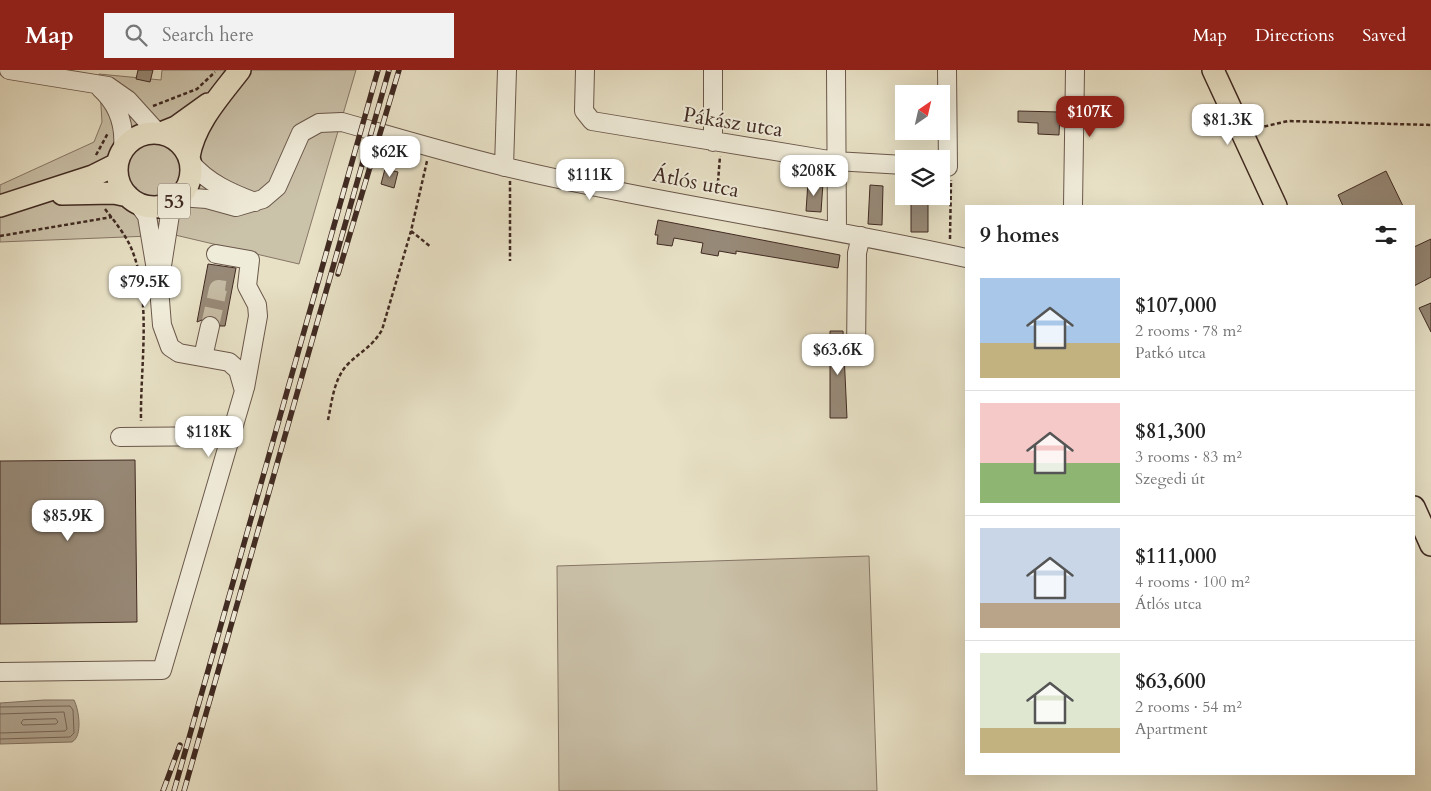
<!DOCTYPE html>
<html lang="en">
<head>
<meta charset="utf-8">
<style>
	body { margin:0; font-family:Cardo,serif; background:#f2f2f2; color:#222; height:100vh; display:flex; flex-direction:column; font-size:19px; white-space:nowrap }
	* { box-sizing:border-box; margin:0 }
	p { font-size:16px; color:#767676 }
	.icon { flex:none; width:28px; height:28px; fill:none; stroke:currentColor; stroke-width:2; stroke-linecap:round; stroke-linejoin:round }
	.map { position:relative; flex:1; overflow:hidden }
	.side { position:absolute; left:965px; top:135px; width:450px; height:570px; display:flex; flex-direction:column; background:#fff; border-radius:0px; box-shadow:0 5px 20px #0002 }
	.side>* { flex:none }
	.needle { width:32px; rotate:34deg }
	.buttons { position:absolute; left:895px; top:15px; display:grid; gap:10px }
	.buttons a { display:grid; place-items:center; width:55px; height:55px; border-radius:0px; background:#fff; box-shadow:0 5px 20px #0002; font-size:25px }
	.price { position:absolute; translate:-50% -42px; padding:0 11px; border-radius:10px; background:#fff; color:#222; font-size:16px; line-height:32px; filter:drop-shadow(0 1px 2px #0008) }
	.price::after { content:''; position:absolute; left:50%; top:30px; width:15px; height:11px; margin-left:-8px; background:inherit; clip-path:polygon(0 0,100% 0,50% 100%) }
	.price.active { background:#8f2418; color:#fff }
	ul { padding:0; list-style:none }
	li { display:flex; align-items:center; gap:15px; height:125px; padding:0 15px }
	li+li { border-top:1px solid #e0e0e0 }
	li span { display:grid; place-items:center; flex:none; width:140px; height:100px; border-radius:0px; color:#555 }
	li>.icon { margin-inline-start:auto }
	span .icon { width:60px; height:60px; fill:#fffc; stroke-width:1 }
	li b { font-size:21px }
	h2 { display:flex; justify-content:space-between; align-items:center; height:60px; padding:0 15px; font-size:21px }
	header { display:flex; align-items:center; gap:30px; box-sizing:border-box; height:70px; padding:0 25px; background:#8f2418; color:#fff }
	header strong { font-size:24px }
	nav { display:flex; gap:28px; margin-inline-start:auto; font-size:18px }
	.search { width:350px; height:45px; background:#f2f2f2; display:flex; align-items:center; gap:12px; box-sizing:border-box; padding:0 18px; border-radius:0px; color:#767676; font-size:19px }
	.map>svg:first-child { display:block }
	.green { fill:#cbc2aa; stroke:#867666 }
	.water { fill:#afa38e; stroke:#837363 }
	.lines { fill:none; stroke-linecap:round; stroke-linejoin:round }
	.shore { stroke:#786658; stroke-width:1 }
	.building { fill:#978977; stroke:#402a22 }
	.minor-tunnel { stroke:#c6bca5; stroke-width:18; stroke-dasharray:18 9; stroke-linecap:butt }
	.minor-casing { stroke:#6a584b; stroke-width:20 }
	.major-casing { stroke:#402a22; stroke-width:24 }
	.path { stroke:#402a22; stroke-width:2.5; stroke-dasharray:4 2.5; stroke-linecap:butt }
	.minor { stroke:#f0ecda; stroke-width:18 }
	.major { stroke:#e8e1c6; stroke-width:21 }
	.rail-casing { stroke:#402a22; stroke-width:5.5 }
	.rail { stroke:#f0ecda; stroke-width:4; stroke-dasharray:11; stroke-linecap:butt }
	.labels { text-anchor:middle; stroke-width:4; stroke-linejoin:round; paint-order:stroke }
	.shield { fill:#f0ecda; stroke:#756459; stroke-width:1 }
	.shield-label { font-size:20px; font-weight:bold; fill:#402a22 }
	.street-label { font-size:21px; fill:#402a22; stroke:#f0ecda }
</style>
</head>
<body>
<header>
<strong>Map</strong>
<div class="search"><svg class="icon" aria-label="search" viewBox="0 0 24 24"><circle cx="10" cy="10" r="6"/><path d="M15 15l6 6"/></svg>Search here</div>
<nav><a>Map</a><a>Directions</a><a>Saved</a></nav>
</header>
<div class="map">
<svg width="1431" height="721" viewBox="0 0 1431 721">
	<rect width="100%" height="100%" fill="#e8e1c6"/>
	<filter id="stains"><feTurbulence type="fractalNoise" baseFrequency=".004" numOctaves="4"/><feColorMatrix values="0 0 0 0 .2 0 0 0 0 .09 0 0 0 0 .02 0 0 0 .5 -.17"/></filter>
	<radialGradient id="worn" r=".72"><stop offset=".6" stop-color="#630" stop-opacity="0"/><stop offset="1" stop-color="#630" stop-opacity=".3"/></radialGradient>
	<!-- green -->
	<path class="green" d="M 162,0 L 356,0 L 299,194 L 175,165 L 0,172 L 0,115 L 94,72 L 102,52 L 99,4 L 161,10 Z
		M 869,486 L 877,721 L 559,721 L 557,496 Z"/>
	<!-- water -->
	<path class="water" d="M 44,630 L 74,630 C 79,640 83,666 72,672 L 0,674 L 0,633 Z"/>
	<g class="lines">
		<!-- shore -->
		<path class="shore" d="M 0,637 L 70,636 L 73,640 L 74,663 L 70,667 L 0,669
			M 0,644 L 64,642 L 67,659 L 65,661 L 0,663
			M 56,649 L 58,652 L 56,654 L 23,655 L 21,653 L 23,650 Z"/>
	</g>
	<!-- building -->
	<path class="building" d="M 138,0 L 153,0 L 150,12 L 136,9 Z
		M 1018,41 L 1060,42 L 1059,65 L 1038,64 L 1038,53 L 1018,52 Z
		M 385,99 L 398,102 L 394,118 L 381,114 Z
		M 1386,101 L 1403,136 L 1343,136 L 1338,125 Z
		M 808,112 L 823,113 L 821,142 L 806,141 Z
		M 870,115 L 883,116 L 882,155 L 868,154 Z
		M 911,126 L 928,126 L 928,162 L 911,162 Z
		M 658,150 L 840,185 L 838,198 L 736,181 L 736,184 L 719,181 L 718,186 L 701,183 L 703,173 L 674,168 L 672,176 L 657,174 L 658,165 L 655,165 Z
		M 1431,169 L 1431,207 L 1414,216 L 1414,177 Z
		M 208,194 L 236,198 L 225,256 L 220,256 L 218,249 L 212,246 L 197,252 Z
		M 1431,233 L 1431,262 L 1419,238 Z
		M 830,261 L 843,261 L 847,348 L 830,348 Z
		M 135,390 L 137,552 L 0,554 L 0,391 Z"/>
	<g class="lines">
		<!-- minor-tunnel -->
		<path class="minor-tunnel" d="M 210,256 L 218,219 L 233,221"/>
		<defs>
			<path id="minor" d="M 9,0 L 108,16 L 128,30 L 157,62
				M 585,0 L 584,41 L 592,51 L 835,91 L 904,95
				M 836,0 L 837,160
				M 100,18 C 118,34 125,54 123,78
				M 713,72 L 713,0
				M 191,93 C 208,113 231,123 255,132
				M 504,97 L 507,0
				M 941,97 L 948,97 L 947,0
				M 179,127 L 207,129 L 236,137 L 263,129 L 277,117 L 301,63 L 319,53 L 342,52 C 395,67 448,83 502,96 C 656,133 812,154 966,188
				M 1073,136 L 1075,0
				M 216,184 L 250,190 L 247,216 L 257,235 L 258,246 L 245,318
				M 161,202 L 172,132
				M 856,285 L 857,183 L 861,166
				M 203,287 L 210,256
				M 120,367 L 232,366
				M 0,602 L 162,600 L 244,321 L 238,300 L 229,292 L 179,283 L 170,277 L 162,255 L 159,218 L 147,146 L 137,132"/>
			<path id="major" d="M 1213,0 L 1276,136
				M117 100a37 37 0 1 1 74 0a37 37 0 1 1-74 0Z
				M 161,63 L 176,57 L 208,34
				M 189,87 C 194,54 220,26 240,0
				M 62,124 L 114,123 L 128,126
				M 0,136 L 93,106 L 117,94
				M 1414,437 L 1431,475"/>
		</defs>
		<!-- minor casing -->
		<use href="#minor" class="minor-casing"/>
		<!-- major casing -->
		<use href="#major" class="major-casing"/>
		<!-- path -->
		<path class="path" d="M 153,36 L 197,19 L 215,2
			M 1258,58 L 1288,51 L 1431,55
			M 96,85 L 108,63
			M 510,111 L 510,191
			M 717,125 L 720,86
			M 105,139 C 115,152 126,165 132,180 C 152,230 140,298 141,351
			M 411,161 L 431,177
			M 0,166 L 112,147
			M 950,169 L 951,110
			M 328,350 C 332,331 334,308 348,294 C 361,281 371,278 382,260 L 411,161 L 427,91"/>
		<!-- minor -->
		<use href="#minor" class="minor"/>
		<!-- major -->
		<use href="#major" class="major"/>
		<defs>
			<path id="rail" d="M 338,204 L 399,0
				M 163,721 L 180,675
				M 174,721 L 378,0
				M 184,721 L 389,0"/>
		</defs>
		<!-- rail casing -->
		<use href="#rail" class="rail-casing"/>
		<!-- rail -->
		<use href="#rail" class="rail"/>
	</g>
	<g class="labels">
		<!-- shield labels -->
		<rect class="shield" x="158" y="113.5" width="32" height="35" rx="4"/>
		<g class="shield-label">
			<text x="174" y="138">53</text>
		</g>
		<!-- street labels -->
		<g class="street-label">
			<text transform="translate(733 52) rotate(9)" y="7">Pákász utca</text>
			<text transform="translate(696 112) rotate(11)" y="7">Átlós utca</text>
		</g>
	</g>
	<rect width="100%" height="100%" filter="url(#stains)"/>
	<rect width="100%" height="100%" fill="url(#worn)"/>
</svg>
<div class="buttons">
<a><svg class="needle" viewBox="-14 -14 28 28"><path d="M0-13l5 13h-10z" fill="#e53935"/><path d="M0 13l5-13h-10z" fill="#767676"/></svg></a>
<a><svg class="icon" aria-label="layers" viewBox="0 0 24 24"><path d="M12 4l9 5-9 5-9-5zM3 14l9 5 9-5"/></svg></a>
</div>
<b class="price active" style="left:1090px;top:68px">$107K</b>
<b class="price" style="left:1228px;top:76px">$81.3K</b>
<b class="price" style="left:390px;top:108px">$62K</b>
<b class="price" style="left:814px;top:127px">$208K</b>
<b class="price" style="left:590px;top:131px">$111K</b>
<b class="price" style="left:145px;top:238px">$79.5K</b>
<b class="price" style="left:838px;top:306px">$63.6K</b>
<b class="price" style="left:209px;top:388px">$118K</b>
<b class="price" style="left:68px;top:472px">$85.9K</b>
<section class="side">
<h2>9 homes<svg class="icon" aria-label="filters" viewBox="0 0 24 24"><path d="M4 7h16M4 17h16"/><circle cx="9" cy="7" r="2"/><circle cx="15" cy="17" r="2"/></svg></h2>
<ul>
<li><span style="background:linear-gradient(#a9c7e8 65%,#c2b280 0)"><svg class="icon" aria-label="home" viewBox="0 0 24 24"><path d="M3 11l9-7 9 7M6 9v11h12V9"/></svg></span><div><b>$107,000</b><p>2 rooms · 78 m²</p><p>Patkó utca</p></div></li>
<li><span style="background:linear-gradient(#f6c9c9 60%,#8fb573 0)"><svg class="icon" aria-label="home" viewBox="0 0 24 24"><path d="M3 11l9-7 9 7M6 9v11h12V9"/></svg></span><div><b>$81,300</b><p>3 rooms · 83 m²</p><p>Szegedi út</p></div></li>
<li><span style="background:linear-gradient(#c9d6e8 75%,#b9a48a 0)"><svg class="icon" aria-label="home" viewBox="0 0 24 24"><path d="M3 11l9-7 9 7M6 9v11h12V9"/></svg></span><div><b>$111,000</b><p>4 rooms · 100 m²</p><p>Átlós utca</p></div></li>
<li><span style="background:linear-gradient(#dfe7d0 75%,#c2b280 0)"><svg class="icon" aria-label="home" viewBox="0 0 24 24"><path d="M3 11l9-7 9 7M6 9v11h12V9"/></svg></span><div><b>$63,600</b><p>2 rooms · 54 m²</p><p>Apartment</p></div></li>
</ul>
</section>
</div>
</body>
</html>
